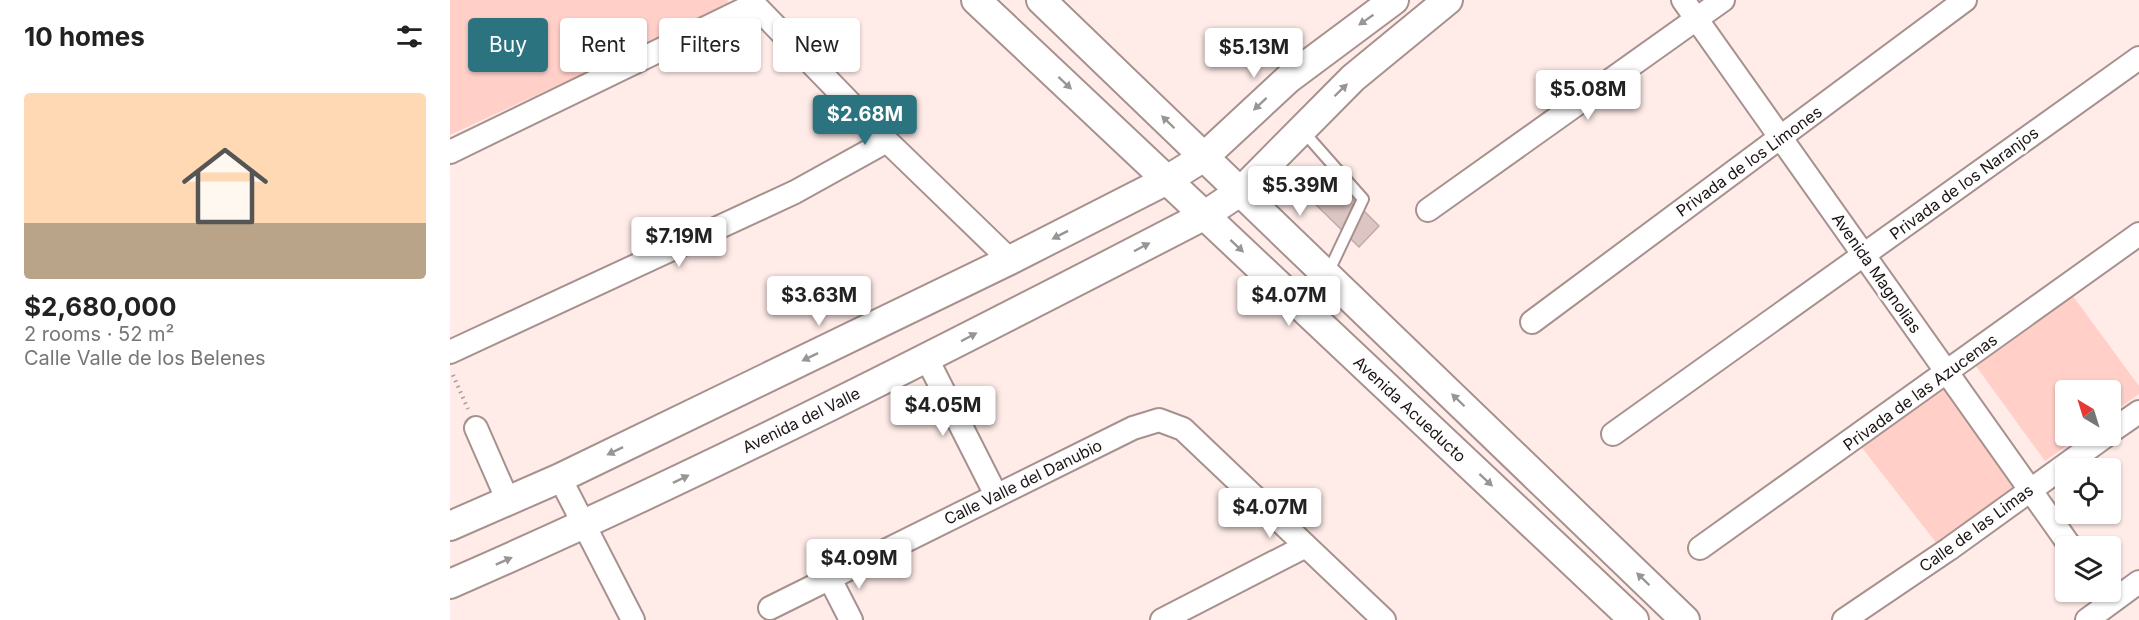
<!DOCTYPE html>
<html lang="en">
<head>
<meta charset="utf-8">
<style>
	body { margin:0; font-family:Inter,sans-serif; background:#f2f2f2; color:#222; height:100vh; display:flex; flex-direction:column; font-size:22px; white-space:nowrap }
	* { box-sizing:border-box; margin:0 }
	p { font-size:20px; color:#767676 }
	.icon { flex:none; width:33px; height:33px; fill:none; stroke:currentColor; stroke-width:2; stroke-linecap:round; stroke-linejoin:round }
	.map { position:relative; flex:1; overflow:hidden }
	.panel { display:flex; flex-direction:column; background:#fff; width:450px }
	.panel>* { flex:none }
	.hud { position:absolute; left:18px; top:18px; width:570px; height:54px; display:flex; gap:12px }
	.needle { width:39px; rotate:322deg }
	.fabs { position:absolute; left:1605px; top:380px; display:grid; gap:12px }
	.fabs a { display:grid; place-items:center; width:66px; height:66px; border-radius:6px; background:#fff; box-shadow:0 2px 4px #0004; font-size:30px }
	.price { position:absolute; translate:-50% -51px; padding:0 14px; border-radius:6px; background:#fff; color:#222; font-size:20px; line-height:39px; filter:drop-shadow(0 2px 3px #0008) }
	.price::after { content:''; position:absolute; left:50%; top:36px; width:18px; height:14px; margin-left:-9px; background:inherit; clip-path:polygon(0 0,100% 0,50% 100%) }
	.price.selected { background:#2b737e; color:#fff }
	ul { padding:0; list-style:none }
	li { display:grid; align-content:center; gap:12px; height:318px; padding:0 24px }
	li span { display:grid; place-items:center; height:186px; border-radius:6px; color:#555 }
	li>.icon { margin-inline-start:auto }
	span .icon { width:108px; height:108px; fill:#fffc; stroke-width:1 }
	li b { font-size:26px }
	h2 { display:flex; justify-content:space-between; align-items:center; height:72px; padding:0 24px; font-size:26px }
	.chip { padding:0 21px; border-radius:6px; background:#fff; box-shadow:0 2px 4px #0004; font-size:21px; line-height:54px }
	.chip.selected { background:#2b737e; color:#fff }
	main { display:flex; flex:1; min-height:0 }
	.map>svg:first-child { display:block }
	.green { fill:#ffcfc8 }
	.building { fill:#dcc5c2; stroke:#c1aba8; stroke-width:1.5 }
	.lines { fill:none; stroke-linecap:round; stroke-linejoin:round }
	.service-casing { stroke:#a7918e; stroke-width:14 }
	.minor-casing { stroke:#a7918e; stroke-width:26 }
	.tertiary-casing { stroke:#a7918e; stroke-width:32 }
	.path { stroke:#a99b99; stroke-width:4; stroke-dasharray:1.5 4.5; stroke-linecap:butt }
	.service { stroke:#fff; stroke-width:10 }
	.minor { stroke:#fff; stroke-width:22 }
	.tertiary { stroke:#fff; stroke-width:28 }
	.oneway { fill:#989595 }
	.labels { text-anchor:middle; stroke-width:6; stroke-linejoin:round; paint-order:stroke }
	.street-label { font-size:16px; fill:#1b1413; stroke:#fefefe }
</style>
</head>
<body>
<main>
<section class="panel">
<h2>10 homes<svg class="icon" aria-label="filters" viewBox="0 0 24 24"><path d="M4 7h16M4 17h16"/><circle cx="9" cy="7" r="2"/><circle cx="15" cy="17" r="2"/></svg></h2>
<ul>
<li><span style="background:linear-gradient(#ffd9b3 70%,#b9a48a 0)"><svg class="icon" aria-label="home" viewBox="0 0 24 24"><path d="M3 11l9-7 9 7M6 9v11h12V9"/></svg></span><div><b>$2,680,000</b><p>2 rooms · 52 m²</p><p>Calle Valle de los Belenes</p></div></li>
</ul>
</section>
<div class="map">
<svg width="1689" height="620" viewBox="0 0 1689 620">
	<rect width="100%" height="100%" fill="#ffece9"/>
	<!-- green -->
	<path class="green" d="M 0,0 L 277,0 L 282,5 L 0,135 Z
		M 1620,292 L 1689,386 L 1689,394 L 1661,414 L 1660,390 L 1616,390 L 1616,435 L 1632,435 L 1595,461 L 1523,362 Z
		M 1497,381 L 1572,484 L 1488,545 L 1409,444 Z"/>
	<!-- building -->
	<path class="building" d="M 874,171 L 929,226 L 909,247 L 853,192 Z"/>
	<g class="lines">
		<defs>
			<path id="service" d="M 852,130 L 913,199 L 877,275"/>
			<path id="minor" d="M 300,0 L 437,141 L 560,260
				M 1233,0 L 1620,546
				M 0,152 L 305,4
				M 978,210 L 1273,0
				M 1082,322 L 1515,0
				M 0,352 L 345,192 L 437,141
				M 477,359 L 546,495
				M 26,428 L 58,501
				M 1660,432 L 1689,412
				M 1163,434 L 1689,58
				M 110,478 L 183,620
				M 1250,548 L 1689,234
				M 380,579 L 401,620
				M 320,608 L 683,428 L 709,420 L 733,429 L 934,620
				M 712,620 L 856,546
				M 1394,620 L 1499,549 L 1657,435
				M 1637,620 L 1689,582"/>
			<path id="tertiary" d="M 526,0 L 1184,620
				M 591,0 L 1235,620
				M 0,526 L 110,478 L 560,260 L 717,180 L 754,157 L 838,79 L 944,0
				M 0,584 C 257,472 506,344 755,215 L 791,191 L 903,78 L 998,0"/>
		</defs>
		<!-- service casing -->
		<use href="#service" class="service-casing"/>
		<!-- minor casing -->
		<use href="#minor" class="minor-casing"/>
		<!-- tertiary casing -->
		<use href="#tertiary" class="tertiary-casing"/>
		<!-- path -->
		<path class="path" d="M 3,375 L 18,409"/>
		<!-- service -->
		<use href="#service" class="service"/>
		<!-- minor -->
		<use href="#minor" class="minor"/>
		<!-- tertiary -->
		<use href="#tertiary" class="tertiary"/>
	</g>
	<!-- one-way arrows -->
	<defs><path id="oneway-solid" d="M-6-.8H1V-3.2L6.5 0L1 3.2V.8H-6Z" transform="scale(1.5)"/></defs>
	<g class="oneway">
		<use href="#oneway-solid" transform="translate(916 20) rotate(145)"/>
		<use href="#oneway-solid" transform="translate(615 83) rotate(43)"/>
		<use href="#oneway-solid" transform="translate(891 90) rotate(-44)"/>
		<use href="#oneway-solid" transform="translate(810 104) rotate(137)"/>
		<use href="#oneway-solid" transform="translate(718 122) rotate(-136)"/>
		<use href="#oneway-solid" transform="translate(610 235) rotate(153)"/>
		<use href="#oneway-solid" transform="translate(787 246) rotate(43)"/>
		<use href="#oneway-solid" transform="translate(692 247) rotate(-28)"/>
		<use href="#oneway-solid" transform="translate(519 337) rotate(-28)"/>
		<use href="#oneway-solid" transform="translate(360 357) rotate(154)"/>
		<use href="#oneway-solid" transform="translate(1008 400) rotate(-136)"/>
		<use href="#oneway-solid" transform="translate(165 451) rotate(154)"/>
		<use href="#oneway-solid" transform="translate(231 479) rotate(-26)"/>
		<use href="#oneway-solid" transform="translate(1036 480) rotate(43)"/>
		<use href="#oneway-solid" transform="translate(54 561) rotate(-24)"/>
		<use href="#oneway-solid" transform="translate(1193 579) rotate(-136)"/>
	</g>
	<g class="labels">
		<!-- street labels -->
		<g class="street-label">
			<text transform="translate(1299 161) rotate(-36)" y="6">Privada de los Limones</text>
			<text transform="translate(1514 183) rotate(-36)" y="6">Privada de los Naranjos</text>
			<text transform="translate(1427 273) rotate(55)" y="6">Avenida Magnolias</text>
			<text transform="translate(1470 392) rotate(-36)" y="6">Privada de las Azucenas</text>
			<text transform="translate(960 409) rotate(43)" y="6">Avenida Acueducto</text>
			<text transform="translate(351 420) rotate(-26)" y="6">Avenida del Valle</text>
			<text transform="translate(573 482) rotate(-26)" y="6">Calle Valle del Danubio</text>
			<text transform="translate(1526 528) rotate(-36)" y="6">Calle de las Limas</text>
		</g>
	</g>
</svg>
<div class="fabs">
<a><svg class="needle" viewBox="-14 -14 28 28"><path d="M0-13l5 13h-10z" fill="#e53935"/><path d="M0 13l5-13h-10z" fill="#767676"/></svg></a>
<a><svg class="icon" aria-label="locate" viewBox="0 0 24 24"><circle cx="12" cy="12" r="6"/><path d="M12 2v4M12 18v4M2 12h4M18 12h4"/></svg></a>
<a><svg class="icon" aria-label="layers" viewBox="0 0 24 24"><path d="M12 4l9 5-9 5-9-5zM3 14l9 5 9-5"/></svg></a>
</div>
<b class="price" style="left:804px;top:79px">$5.13M</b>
<b class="price" style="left:1138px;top:121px">$5.08M</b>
<b class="price selected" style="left:415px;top:146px">$2.68M</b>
<b class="price" style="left:850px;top:217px">$5.39M</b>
<b class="price" style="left:229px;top:268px">$7.19M</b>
<b class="price" style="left:369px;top:327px">$3.63M</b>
<b class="price" style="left:839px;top:327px">$4.07M</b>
<b class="price" style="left:493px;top:437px">$4.05M</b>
<b class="price" style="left:820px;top:539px">$4.07M</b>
<b class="price" style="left:409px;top:590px">$4.09M</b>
<div class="hud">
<a class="chip selected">Buy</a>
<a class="chip">Rent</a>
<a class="chip">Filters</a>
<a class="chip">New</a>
</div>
</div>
</main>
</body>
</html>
